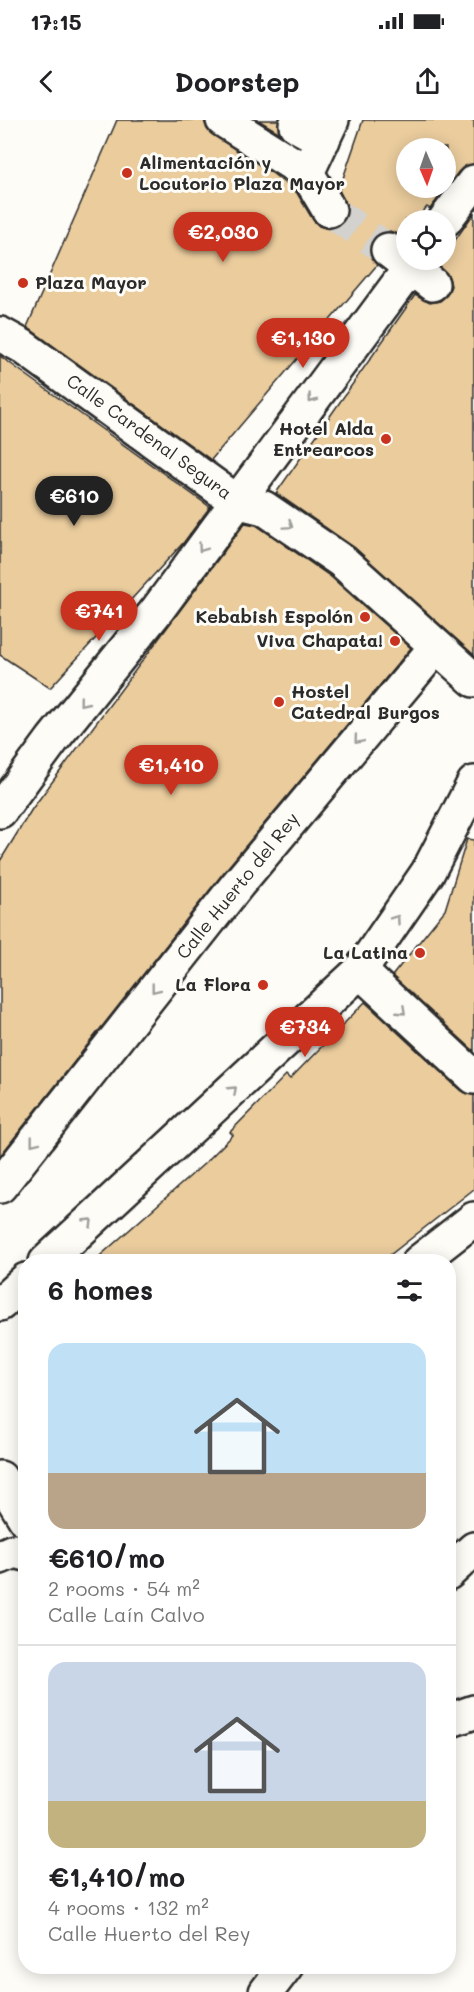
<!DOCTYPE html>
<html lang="en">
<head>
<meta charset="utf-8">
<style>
	body { margin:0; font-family:Mali,sans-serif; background:#f6f6f6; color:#202124; height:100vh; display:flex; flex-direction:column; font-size:22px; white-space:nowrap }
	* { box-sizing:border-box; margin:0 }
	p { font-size:20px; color:#757577 }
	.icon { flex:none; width:33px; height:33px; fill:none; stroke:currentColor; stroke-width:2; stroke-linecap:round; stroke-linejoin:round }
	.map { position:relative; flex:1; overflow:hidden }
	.panel { position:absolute; left:18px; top:1134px; width:438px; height:720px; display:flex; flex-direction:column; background:#fff; border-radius:24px; box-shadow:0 3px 15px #0003 }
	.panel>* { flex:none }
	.needle { width:39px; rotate:178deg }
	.tools { position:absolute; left:396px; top:18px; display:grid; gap:12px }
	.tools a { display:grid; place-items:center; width:60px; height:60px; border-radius:50%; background:#fff; box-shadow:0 3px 15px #0003; font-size:30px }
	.price { position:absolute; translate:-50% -51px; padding:0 14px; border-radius:21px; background:#c8321e; color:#fff; font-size:20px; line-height:39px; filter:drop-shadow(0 2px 3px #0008) }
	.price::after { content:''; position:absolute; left:50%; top:36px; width:18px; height:14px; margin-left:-9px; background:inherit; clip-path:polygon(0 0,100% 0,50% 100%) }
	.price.selected { background:#222; color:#fff }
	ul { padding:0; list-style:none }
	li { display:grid; align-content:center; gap:12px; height:318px; padding:0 30px }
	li+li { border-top:2px solid #e0e0e0 }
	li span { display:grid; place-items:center; height:186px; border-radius:18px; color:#555 }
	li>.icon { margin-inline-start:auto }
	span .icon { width:108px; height:108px; fill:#fffc; stroke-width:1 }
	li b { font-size:26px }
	h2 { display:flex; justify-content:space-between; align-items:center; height:72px; padding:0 30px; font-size:26px }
	.status { display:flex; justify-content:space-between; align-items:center; height:42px; padding:0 30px; background:#fff; direction:ltr }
	.status svg { height:16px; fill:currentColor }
	header { display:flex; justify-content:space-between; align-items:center; height:78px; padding:0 30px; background:#fff; font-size:27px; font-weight:800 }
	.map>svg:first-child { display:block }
	.building { fill:#eacc9d; stroke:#2b2b2b; stroke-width:1.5; fill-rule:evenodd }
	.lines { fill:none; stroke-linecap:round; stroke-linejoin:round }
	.minor-tunnel { stroke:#d3d2ce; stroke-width:33; stroke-dasharray:33 16; stroke-linecap:butt }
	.minor-casing { stroke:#2b2b2b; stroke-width:38 }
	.minor { stroke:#fdfcf7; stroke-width:33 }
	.oneway { stroke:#9e9e9b }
	.poi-dot { fill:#c8321e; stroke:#fdfcf7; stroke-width:2 }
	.labels { text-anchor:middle; stroke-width:6; stroke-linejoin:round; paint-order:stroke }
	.poi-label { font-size:18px; font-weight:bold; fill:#2b2b2b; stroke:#fdfcf7; text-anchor:end }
	.street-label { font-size:18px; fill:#2b2b2b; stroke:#fdfcf7 }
</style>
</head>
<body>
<div class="status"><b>17:15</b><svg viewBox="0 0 49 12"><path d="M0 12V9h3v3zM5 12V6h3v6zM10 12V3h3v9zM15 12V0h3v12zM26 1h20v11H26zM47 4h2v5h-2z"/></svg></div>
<header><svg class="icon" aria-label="back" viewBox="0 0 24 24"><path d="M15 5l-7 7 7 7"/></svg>Doorstep<svg class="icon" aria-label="share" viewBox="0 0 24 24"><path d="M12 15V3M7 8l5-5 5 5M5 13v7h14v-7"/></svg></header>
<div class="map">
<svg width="474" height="1872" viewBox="0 0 474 1872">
	<rect width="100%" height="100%" fill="#fdfcf7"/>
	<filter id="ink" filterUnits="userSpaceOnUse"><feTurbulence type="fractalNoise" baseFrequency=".0167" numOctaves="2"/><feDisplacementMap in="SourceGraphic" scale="12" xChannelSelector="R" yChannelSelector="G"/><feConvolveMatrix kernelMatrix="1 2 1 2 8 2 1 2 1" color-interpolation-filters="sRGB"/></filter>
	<g filter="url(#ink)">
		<!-- building -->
		<path class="building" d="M 117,0 L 204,0 L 207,9 L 213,15 L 272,53 L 297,73 L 313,100 L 319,106 L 329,109 L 338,106 L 346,99 L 348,89 L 339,70 L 363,0 L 474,0 L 474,44 L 459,51 L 430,89 L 427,87 L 415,100 L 406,100 L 406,110 L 401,116 L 390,111 L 381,112 L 374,118 L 369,128 L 371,138 L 377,145 L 211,340 L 27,207 ZM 406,28 L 446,28 L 446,68 L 406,68 Z
			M 258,0 L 279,0 L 280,13 Z
			M 474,93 L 474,535 L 355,428 L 276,373 L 415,175 L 430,183 L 440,181 L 447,175 L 451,166 L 449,157 L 437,144 L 441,140 L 446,140 L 446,133 Z
			M 0,236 L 210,387 L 184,422 L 50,568 L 0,535 Z
			M 245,403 L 256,405 L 331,457 L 411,528 L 224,752 L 0,1036 L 0,741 L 32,689 Z
			M 467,719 L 474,720 L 474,931 L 392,856 L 445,790 Z
			M 365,882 L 461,971 L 474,975 L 474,1069 L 381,1142 L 93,1142 L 205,1043 L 233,1015 L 230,1012 L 286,955 L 290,959 Z"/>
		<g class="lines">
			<!-- minor-tunnel -->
			<path class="minor-tunnel" d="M 329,90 L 388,130"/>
			<defs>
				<path id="minor" d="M 223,0 L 307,53 L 329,90
					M 296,5 L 323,20
					M 307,53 L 332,0
					M 445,100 L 474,62
					M 388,130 L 432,164
					M 0,214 L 22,226 L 236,381 L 264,388 L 343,442 L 474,560
					M 0,691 L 53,619 L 158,489 L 416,140
					M 360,851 L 474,957
					M 0,1066 L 238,764 L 436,527
					M 46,1142 L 360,851 L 428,752 L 474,663
					M 419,1142 L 474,1099
					M 0,1184 L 26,1160
					M 0,1358 L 26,1400
					M 0,1437 L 14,1431 L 26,1434
					M 448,1453 L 474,1429
					M 448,1601 L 474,1592
					M 266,1872 L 286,1846"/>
			</defs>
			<!-- minor casing -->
			<use href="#minor" class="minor-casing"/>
			<!-- minor -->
			<use href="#minor" class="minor"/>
		</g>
		<!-- one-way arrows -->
		<defs><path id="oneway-chevron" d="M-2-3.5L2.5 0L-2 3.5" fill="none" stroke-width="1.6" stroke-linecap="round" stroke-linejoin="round" transform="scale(1.5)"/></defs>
		<g class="oneway">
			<use href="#oneway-chevron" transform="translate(312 279) rotate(127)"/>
			<use href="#oneway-chevron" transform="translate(289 405) rotate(34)"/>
			<use href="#oneway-chevron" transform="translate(202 428) rotate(126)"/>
			<use href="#oneway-chevron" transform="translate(83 582) rotate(129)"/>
			<use href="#oneway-chevron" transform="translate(358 620) rotate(130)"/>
			<use href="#oneway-chevron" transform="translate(396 799) rotate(-55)"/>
			<use href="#oneway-chevron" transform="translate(155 869) rotate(128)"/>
			<use href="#oneway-chevron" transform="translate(402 891) rotate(43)"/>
			<use href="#oneway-chevron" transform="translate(233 970) rotate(-43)"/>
			<use href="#oneway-chevron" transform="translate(34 1022) rotate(128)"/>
			<use href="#oneway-chevron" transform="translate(89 1102) rotate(-43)"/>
		</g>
	</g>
	<!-- markers -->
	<g class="poi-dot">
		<circle cx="127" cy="53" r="6"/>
		<circle cx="23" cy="163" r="6"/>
		<circle cx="386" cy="319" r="6"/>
		<circle cx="365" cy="497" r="6"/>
		<circle cx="395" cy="521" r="6"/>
		<circle cx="279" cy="582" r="6"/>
		<circle cx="420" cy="833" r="6"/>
		<circle cx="263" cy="865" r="6"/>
	</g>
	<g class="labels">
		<!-- poi labels -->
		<g class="poi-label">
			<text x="139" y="49" text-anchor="start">Alimentación y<tspan x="139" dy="21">Locutorio Plaza Mayor</tspan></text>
			<text x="35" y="169" text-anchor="start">Plaza Mayor</text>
			<text x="374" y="315">Hotel Alda<tspan x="374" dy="21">Entrearcos</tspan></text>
			<text x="353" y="503">Kebabish Espolón</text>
			<text x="383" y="527">Viva Chapata!</text>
			<text x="291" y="578" text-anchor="start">Hostel<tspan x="291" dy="21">Catedral Burgos</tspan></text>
			<text x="408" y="839">La Latina</text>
			<text x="251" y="871">La Flora</text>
		</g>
		<!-- street labels -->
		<g class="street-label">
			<text transform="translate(149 317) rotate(36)" y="6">Calle Cardenal Segura</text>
			<text transform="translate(238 766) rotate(-51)" y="6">Calle Huerto del Rey</text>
		</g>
	</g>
</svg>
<div class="tools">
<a><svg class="needle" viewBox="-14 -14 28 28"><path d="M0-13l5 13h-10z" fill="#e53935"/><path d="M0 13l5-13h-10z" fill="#757577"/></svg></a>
<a><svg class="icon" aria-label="locate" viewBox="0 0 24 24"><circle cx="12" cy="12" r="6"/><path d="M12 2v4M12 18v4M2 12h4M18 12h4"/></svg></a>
</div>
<b class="price" style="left:223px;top:143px">€2,030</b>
<b class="price" style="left:303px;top:249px">€1,130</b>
<b class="price selected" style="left:74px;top:407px">€610</b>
<b class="price" style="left:99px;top:522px">€741</b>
<b class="price" style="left:171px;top:676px">€1,410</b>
<b class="price" style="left:305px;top:938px">€734</b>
<section class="panel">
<h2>6 homes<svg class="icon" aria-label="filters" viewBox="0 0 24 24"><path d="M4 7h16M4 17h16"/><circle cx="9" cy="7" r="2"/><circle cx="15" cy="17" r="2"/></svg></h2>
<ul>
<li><span style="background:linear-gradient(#bfe0f5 70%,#b9a48a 0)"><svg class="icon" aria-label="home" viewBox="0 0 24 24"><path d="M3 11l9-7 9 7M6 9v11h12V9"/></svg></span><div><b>€610/mo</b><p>2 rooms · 54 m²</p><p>Calle Laín Calvo</p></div></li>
<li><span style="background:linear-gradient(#c9d6e8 75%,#c2b280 0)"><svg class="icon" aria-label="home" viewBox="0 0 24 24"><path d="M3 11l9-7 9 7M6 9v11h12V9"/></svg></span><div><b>€1,410/mo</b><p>4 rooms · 132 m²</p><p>Calle Huerto del Rey</p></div></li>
</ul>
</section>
</div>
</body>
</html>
